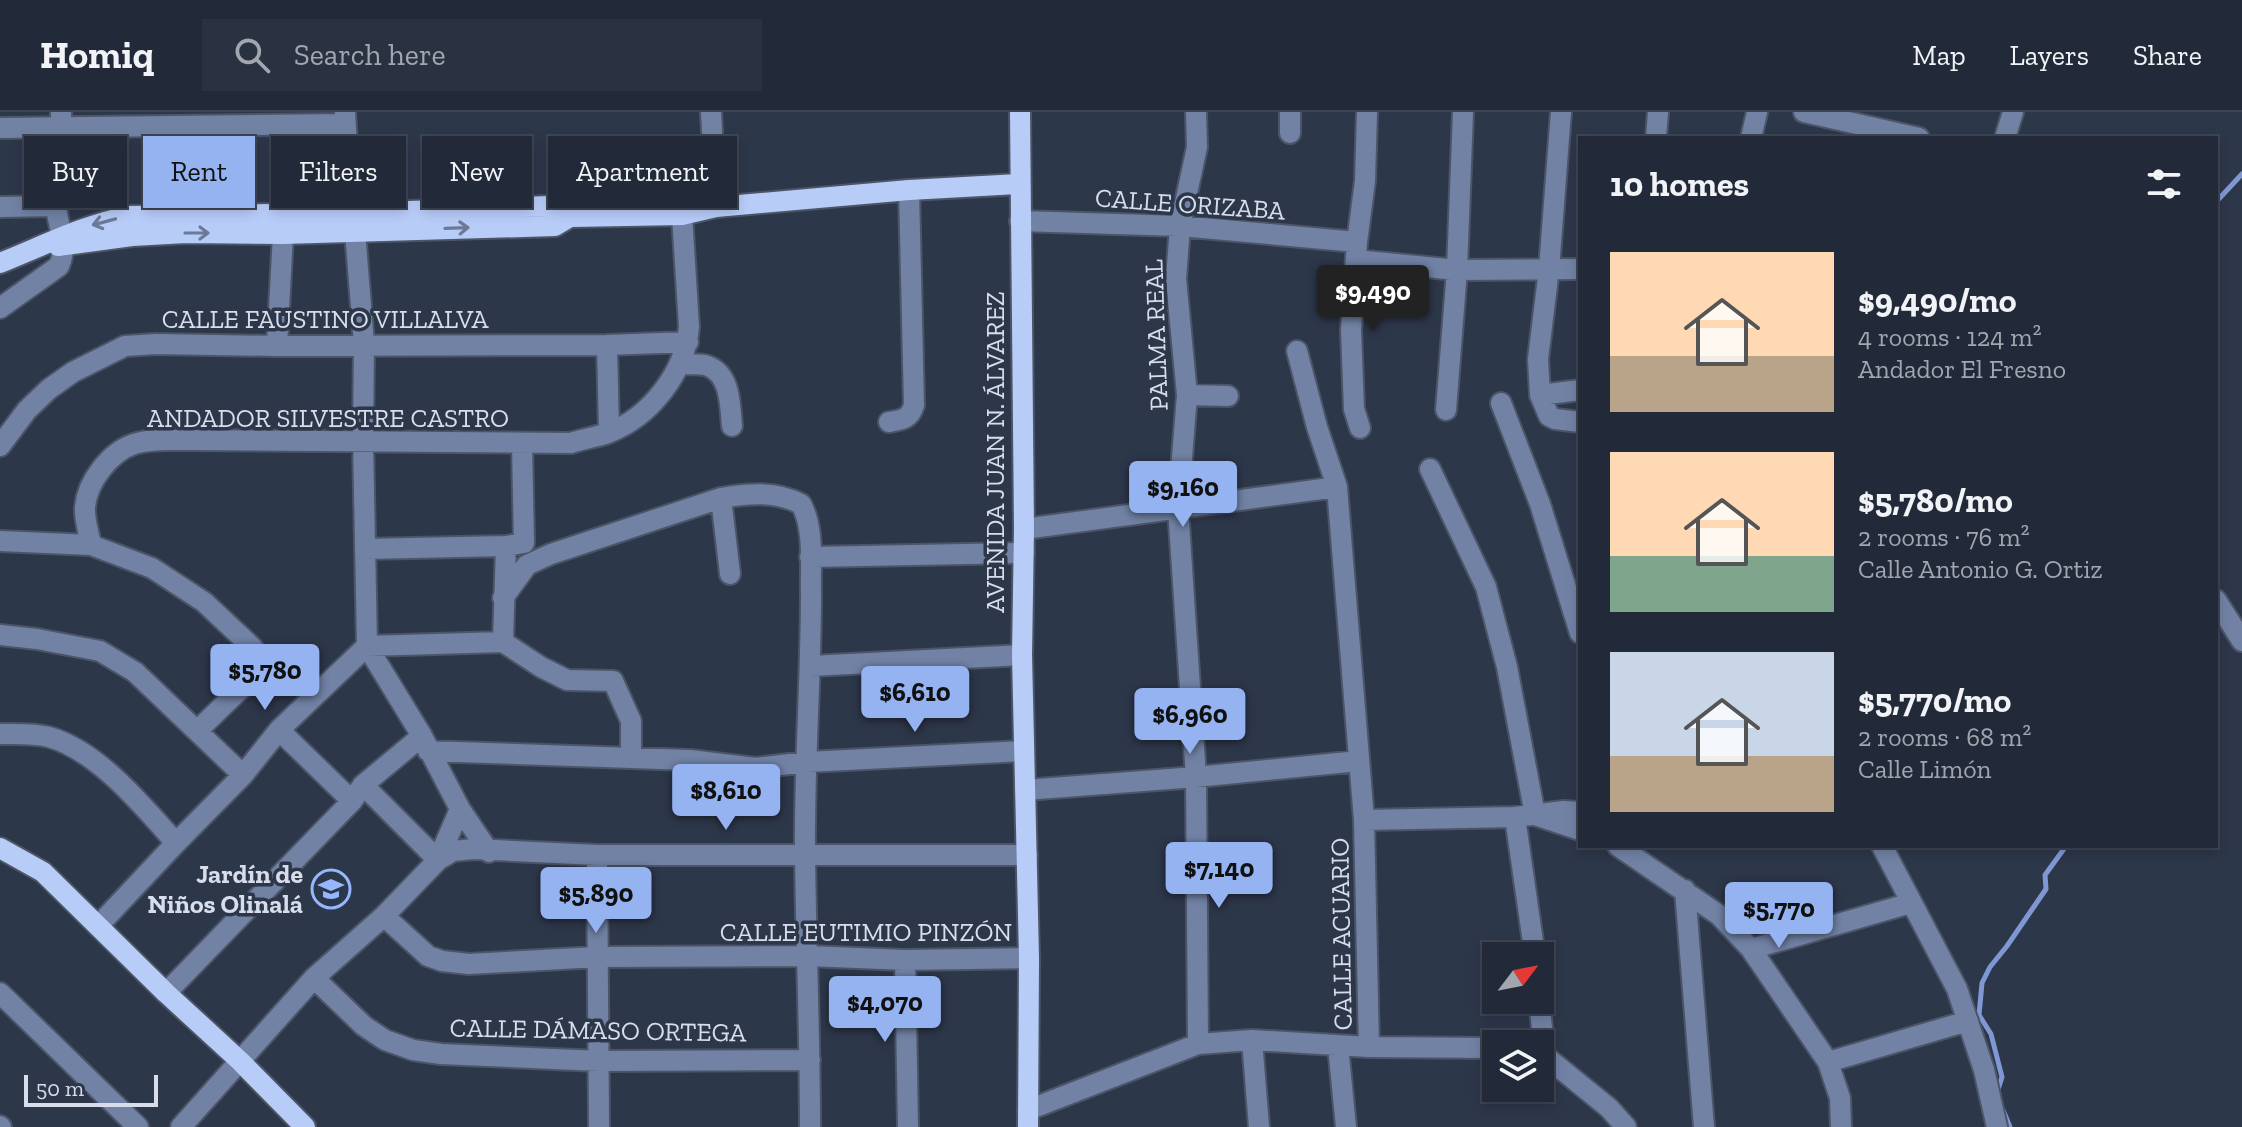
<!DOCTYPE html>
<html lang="en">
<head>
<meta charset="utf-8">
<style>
	body { margin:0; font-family:"Zilla Slab",serif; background:#2a3140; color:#f1f3f6; height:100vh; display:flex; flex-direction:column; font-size:30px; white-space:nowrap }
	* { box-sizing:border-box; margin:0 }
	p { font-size:26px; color:#a2a6ae }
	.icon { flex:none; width:44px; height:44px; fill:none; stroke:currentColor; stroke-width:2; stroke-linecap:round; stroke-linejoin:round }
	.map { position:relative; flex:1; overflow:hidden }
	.side { position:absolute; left:1578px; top:24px; width:640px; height:712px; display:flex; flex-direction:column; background:#222938; border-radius:0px; box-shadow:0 4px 12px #0003,0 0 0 2px #3f4553 }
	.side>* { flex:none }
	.guide { position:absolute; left:24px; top:24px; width:760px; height:72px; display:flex; gap:16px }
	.needle { width:52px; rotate:58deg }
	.tools { position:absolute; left:1482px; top:830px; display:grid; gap:16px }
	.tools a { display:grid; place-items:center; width:72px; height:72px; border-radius:0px; background:#222938; box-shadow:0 4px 12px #0003,0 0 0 2px #3f4553; font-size:40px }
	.scale { position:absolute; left:24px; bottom:20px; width:134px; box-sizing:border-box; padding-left:8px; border:4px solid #d7ddea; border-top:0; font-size:22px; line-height:28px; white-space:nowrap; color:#d7ddea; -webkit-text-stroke:6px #2d374a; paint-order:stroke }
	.price { position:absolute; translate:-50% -68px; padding:0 18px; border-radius:8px; background:#95b2f1; color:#111; font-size:26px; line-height:52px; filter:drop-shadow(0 2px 4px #0008) }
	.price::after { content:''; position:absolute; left:50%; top:48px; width:24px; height:18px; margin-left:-12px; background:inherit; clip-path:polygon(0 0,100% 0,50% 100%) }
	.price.current { background:#222; color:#fff }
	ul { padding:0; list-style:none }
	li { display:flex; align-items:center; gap:24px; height:200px; padding:0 32px }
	li span { display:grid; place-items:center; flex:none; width:224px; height:160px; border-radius:0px; color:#555 }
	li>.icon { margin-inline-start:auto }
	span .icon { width:96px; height:96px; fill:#fffc; stroke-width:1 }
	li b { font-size:34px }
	h2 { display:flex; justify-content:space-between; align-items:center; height:96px; padding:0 32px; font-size:34px }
	.chip { padding:0 28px; border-radius:0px; background:#222938; box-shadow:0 4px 12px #0003,0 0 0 2px #3f4553; font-size:28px; line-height:72px }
	.chip.current { background:#95b2f1; color:#111 }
	header { display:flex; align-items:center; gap:48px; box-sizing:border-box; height:112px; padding:0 40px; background:#222938; border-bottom:2px solid #3f4553 }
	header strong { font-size:38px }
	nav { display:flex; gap:44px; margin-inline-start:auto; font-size:28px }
	.search { width:560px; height:72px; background:#2a3140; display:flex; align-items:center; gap:20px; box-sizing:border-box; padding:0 28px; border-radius:0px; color:#a2a6ae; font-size:30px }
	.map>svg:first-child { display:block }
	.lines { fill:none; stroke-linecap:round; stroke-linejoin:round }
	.stream { stroke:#7f98d4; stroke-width:5 }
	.minor-casing { stroke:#4c5567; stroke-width:24 }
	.major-casing { stroke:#4c5567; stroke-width:24 }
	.minor { stroke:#7182a5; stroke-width:20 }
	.major { stroke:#b8ccf8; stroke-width:20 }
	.oneway { stroke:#6c7a98 }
	.labels { text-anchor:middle; stroke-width:7; stroke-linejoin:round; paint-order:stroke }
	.street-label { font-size:26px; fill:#d7ddea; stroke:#2d374a }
	.poi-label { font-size:26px; font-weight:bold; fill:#d7ddea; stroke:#2d374a; text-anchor:end }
</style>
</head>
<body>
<header>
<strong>Homiq</strong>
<div class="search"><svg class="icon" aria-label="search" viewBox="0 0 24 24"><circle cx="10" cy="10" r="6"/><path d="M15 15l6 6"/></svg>Search here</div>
<nav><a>Map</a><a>Layers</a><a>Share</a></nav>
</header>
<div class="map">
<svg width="2242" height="1015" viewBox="0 0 2242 1015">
	<rect width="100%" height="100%" fill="#2d374a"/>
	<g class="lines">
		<!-- stream -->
		<path class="stream" d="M 2216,90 L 2242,62
			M 1997,981 L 2002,965 L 1991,922 L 1979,903 L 1982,871 L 1990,855 L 2007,834 L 2046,777 L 2045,763 L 2066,734
			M 2003,998 L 2010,1015"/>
		<defs>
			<path id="minor" d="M 345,0 L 351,101 L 355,119 L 364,232 L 363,328 L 367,534 L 422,624 L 460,697 L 489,740
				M 711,0 L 716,95
				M 1196,0 L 1197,35 L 1180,114 L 1176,167 L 1187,283 L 1178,396 L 1196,665 L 1198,932
				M 1290,0 L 1290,21
				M 1561,0 L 1549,157 L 1538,247 L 1540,283 L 1549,304 L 1555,307 L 1580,310
				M 1804,0 L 1919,26
				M 0,16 L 345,12
				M 1656,26 L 1658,0
				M 1751,26 L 1757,0
				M 2005,26 L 2013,0
				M 0,95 L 56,94
				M 1020,109 L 1180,114 L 1357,130
				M 1356,148 L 1457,158 L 1580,157
				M 0,196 L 59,154 C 69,129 58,118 56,94 C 54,63 62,31 61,0
				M 607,233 L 609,320
				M 277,234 L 283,122
				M 1297,239 L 1317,315 L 1337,375 L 1364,708 L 1369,935
				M 680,252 C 688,253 700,251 708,254 C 731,263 730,294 732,314
				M 1187,283 L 1228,284
				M 1540,283 L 1580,278
				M 1501,291 L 1540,392 L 1580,521
				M 1446,298 L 1457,158 L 1463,0
				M 889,310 C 902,308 910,307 914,293 L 909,78
				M 1360,316 L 1354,297 L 1351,218 L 1357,130 L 1365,69 L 1367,0
				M 0,334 L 27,298 L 49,277 L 73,260 L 125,234 L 156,232 L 277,234 L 607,233 L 688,230
				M 1430,357 L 1486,475 L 1507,555 L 1535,703 L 1580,718
				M 721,386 L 730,462
				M 1024,417 L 1337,375
				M 0,429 L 91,433 L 152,456 L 204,490 L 252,535 L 262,550 L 260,558 L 197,619
				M 91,433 C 89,421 84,407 85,395 C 87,370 110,340 134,332 C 149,327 168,328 184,328 L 571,331 C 583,327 596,325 608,321 C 650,305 685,261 689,215 L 682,103
				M 365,437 L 506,434
				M 810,445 L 1024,441
				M 503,486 L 527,453 L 551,442 L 721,386 C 748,381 776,379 801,392 C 815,417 810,454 811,482 C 811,569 804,655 805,742 C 806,833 810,924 810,1015
				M 2216,488 L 2242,529
				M 0,523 L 37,527 L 100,539 L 135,560 L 243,663
				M 503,530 L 506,434 L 524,431 L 522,332
				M 811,554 L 1022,543
				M 279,618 L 352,689
				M 0,622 C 16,622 34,621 49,625 C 98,639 143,694 176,731
				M 428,639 L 690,648 L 755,656 L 807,650 L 1024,639
				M 363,673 L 438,748 L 453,739 L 473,737 L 597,743 L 1027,743
				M 1025,678 L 1196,665 L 1359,649
				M 1515,705 L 1535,844
				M 1364,708 L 1515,705 L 1564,699 L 1580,700
				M 1618,734 L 1719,803 L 1751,837 L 1828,950 L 1840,986 L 1841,1015
				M 1882,734 L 1957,877 L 1984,958 L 1997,1015
				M 597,743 L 599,1015
				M 1685,778 L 1704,1015
				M 384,804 L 428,844 L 442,849 L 469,852 L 597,845 L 809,844 L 905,848 L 1029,846
				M 98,814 L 176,731 L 243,663 L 279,618 L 367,534 L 503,530 L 541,555 L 567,568 L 613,569 L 631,609 L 631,646
				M 1751,837 L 1911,791
				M 905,848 L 908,1015
				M 314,866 L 364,914 L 385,928 L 413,938 L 441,942 L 599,949 L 810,948
				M 0,881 L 138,1015
				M 166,881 L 352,689 L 363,673 L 422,624
				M 1539,888 L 1545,944
				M 1252,928 L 1259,1015
				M 1338,934 L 1346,1015
				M 1540,943 L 1545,944 L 1609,996 L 1626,1015
				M 1828,950 L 1968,909
				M 1028,998 L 1198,932 L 1252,928 L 1369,935 L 1496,936
				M 0,1014 L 1,1015
				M 181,1015 L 314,866 L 384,804 L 438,748 L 460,697"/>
			<path id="major" d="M 1020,0 L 1024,417 L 1022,543 L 1029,846 L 1028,1015
				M 58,134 L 132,124 L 186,121 L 283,122 L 555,114 L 570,105
				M 0,151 C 43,134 83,113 129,104 L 351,101 L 550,94 L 570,105 L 682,103 L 716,95 L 909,78 L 1020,72
				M 0,736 L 43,760 L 166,881 L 240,949 L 305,1015"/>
		</defs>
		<!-- minor casing -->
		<use href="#minor" class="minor-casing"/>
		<!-- major casing -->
		<use href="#major" class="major-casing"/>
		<!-- minor -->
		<use href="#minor" class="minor"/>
		<!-- major -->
		<use href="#major" class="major"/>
	</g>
	<!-- one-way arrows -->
	<defs><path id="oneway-shaft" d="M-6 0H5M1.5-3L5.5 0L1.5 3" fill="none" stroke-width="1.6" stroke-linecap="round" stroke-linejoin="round" transform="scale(2)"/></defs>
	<g class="oneway">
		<use href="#oneway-shaft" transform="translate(104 110) rotate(165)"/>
		<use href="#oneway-shaft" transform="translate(457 116) rotate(-2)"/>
		<use href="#oneway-shaft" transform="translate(197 121)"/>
	</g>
	<!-- icons -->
	<defs>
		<symbol id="school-ring" viewBox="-11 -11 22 22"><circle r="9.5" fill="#2d374a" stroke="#96b6fd" stroke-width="1.5"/><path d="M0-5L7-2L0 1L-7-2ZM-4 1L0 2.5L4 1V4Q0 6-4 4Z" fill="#96b6fd"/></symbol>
	</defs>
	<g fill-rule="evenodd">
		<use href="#school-ring" x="309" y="755" width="44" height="44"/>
	</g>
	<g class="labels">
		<!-- street labels -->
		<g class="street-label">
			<text transform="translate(1190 92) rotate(4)" y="9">CALLE ORIZABA</text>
			<text x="325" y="216">CALLE FAUSTINO VILLALVA</text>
			<text transform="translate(1156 223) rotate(-92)" y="9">PALMA REAL</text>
			<text x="328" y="315">ANDADOR SILVESTRE CASTRO</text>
			<text transform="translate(995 340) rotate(-90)" y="9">AVENIDA JUAN N. ÁLVAREZ</text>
			<text x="866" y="829">CALLE EUTIMIO PINZÓN</text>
			<text transform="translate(1341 822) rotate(-91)" y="9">CALLE ACUARIO</text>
			<text transform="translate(598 918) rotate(1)" y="9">CALLE DÁMASO ORTEGA</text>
		</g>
		<!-- poi labels -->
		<g class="poi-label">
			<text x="303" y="771">Jardín de<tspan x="303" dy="30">Niños Olinalá</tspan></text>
		</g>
	</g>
</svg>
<div class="tools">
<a><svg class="needle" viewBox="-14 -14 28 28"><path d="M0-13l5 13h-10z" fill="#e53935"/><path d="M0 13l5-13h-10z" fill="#a2a6ae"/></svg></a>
<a><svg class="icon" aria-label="layers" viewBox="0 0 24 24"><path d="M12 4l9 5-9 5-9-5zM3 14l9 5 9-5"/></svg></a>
</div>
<div class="scale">50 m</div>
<b class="price current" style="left:1373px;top:221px">$9,490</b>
<b class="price" style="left:1183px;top:417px">$9,160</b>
<b class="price" style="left:265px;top:600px">$5,780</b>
<b class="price" style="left:915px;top:622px">$6,610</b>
<b class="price" style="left:1190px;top:644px">$6,960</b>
<b class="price" style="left:726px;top:720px">$8,610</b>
<b class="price" style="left:1219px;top:798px">$7,140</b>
<b class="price" style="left:596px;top:823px">$5,890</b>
<b class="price" style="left:1779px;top:838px">$5,770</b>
<b class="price" style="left:885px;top:932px">$4,070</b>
<div class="guide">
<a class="chip">Buy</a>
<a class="chip current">Rent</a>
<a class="chip">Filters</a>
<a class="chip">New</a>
<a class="chip">Apartment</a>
</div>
<section class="side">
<h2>10 homes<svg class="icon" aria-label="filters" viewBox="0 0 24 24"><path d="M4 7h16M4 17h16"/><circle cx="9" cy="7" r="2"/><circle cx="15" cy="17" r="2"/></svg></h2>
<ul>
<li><span style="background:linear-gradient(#ffd9b3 65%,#b9a48a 0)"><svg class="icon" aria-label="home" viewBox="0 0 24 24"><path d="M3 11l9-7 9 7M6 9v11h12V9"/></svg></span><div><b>$9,490/mo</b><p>4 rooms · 124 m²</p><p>Andador El Fresno</p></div></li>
<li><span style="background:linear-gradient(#ffd9b3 65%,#7fa58c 0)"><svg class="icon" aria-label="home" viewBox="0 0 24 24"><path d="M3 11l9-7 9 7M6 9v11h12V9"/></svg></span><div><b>$5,780/mo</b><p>2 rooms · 76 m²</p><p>Calle Antonio G. Ortiz</p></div></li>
<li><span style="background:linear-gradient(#c9d6e8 65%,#b9a48a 0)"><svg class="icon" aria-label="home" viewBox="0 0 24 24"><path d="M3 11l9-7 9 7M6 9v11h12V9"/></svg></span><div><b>$5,770/mo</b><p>2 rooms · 68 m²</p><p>Calle Limón</p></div></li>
</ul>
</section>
</div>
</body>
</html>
